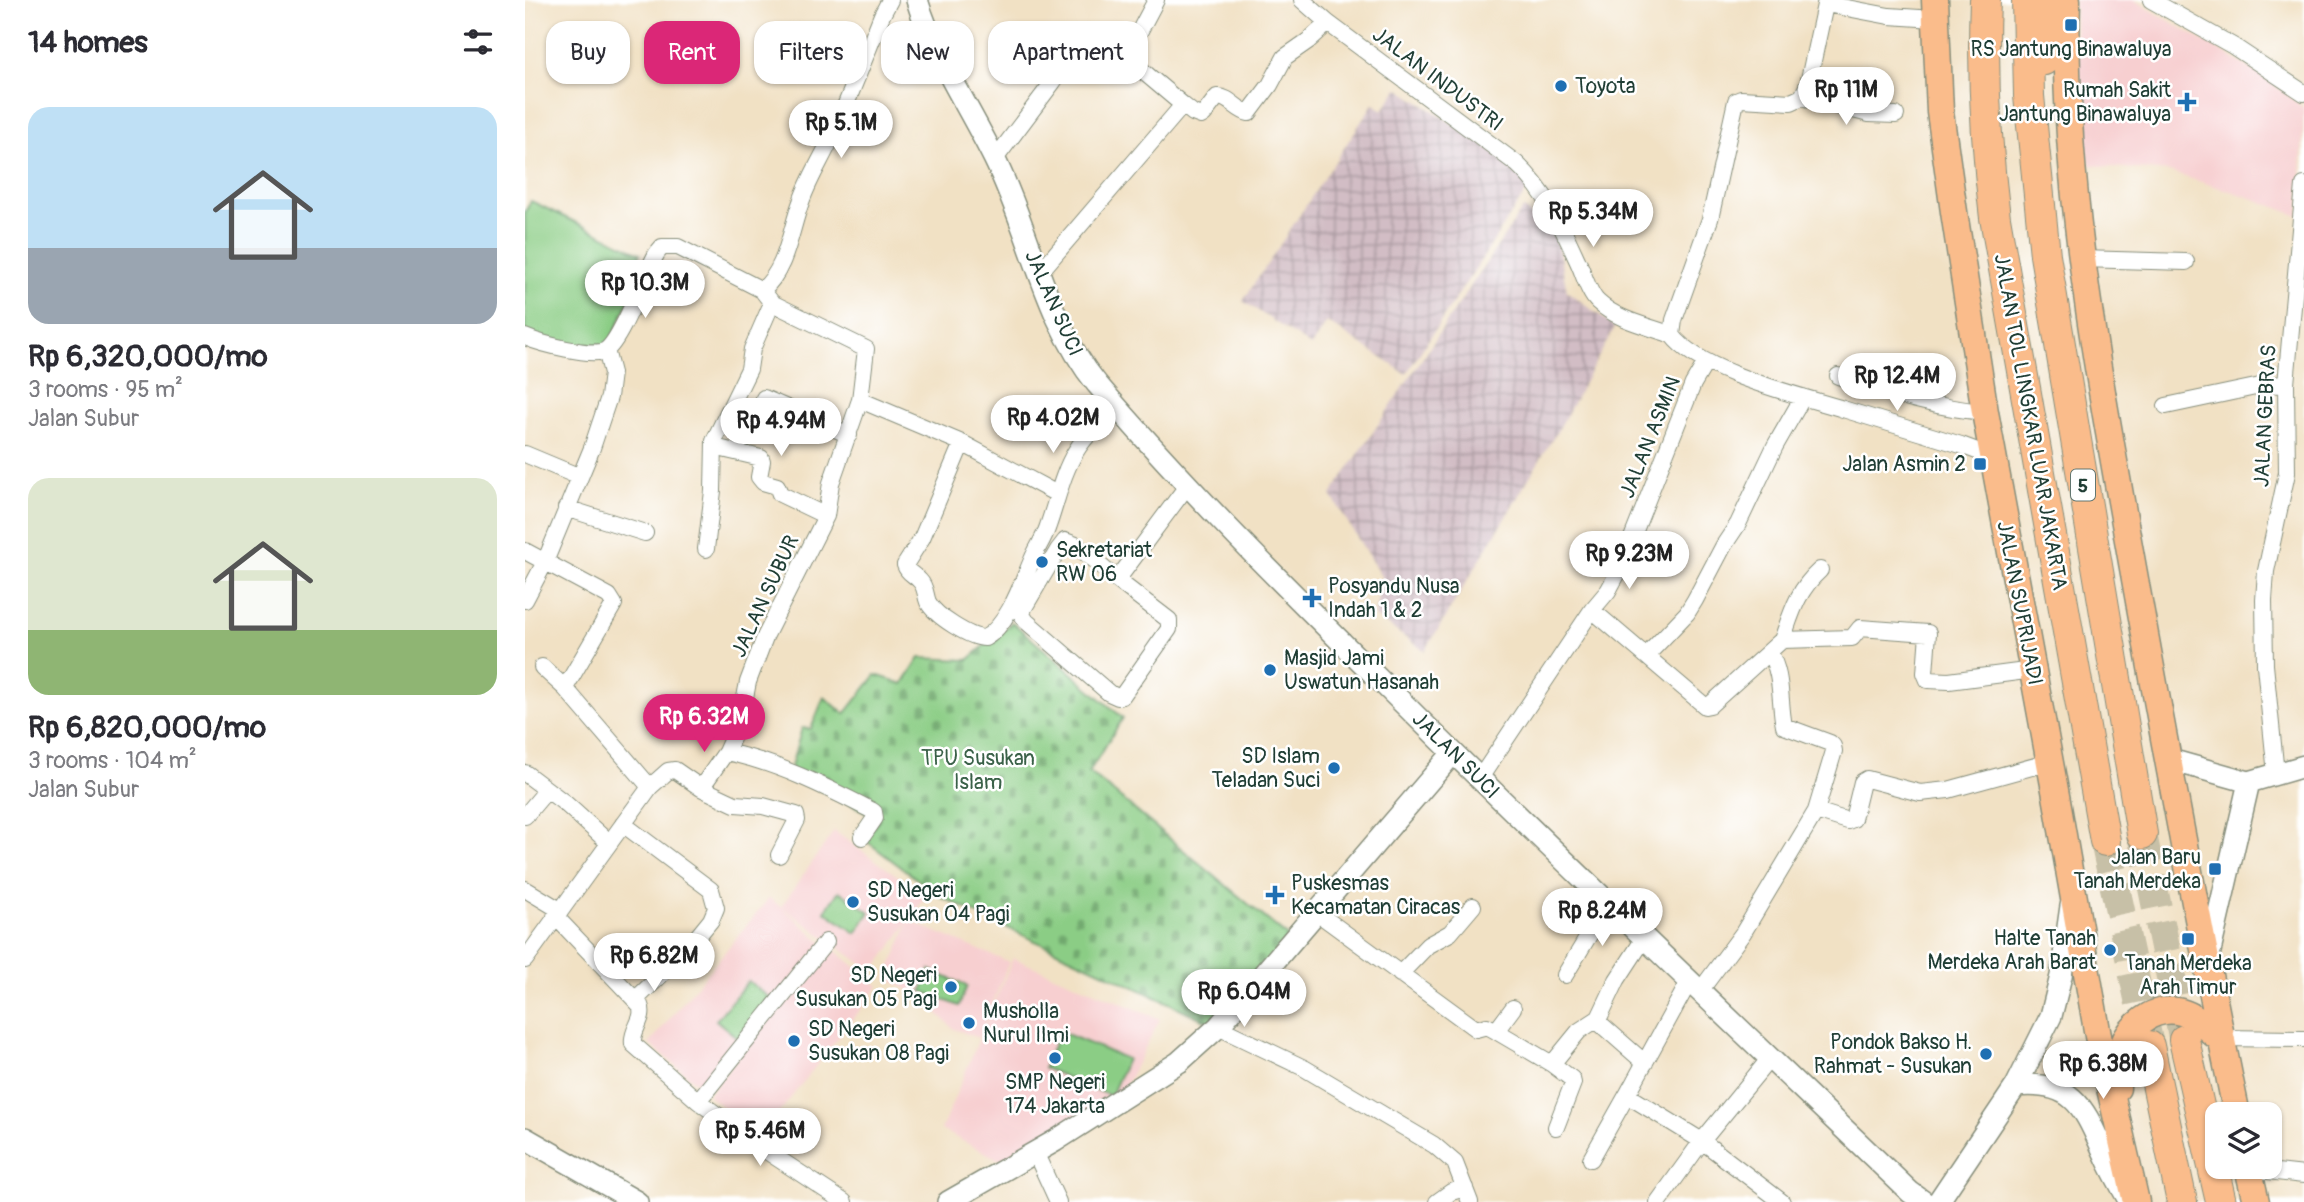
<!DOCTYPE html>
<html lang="en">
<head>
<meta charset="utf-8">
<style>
	body { margin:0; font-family:Pangolin,sans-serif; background:#f7f7f7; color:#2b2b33; height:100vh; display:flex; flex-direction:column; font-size:26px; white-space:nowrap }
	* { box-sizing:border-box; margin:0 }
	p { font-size:23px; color:#7c7c81 }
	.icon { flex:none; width:38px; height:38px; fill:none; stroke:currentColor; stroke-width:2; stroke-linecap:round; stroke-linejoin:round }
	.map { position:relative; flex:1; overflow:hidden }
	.panel { display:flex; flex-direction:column; background:#fff; width:525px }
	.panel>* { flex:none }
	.guide { position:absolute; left:21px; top:21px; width:665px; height:63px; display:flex; gap:14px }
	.buttons { position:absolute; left:1680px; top:1102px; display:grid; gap:14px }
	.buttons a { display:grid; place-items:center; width:77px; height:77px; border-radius:14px; background:#fff; box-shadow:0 2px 5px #0004; font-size:35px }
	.price { position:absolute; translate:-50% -60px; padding:0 16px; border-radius:24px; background:#fff; color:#222; font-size:23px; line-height:46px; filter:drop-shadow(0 2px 4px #0008) }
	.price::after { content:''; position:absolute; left:50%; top:42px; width:21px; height:16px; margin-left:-10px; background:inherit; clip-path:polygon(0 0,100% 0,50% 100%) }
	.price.current { background:#db2777; color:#fff }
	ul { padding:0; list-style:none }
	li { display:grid; align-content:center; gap:14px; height:371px; padding:0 28px }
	li span { display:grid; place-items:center; height:217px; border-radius:21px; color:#555 }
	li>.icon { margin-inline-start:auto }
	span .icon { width:126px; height:126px; fill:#fffc; stroke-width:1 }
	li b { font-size:30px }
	h2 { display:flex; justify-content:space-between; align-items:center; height:84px; padding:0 28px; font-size:30px }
	.pill { padding:0 24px; border-radius:21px; background:#fff; box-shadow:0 2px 5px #0004; font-size:24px; line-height:63px }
	.pill.current { background:#db2777; color:#fff }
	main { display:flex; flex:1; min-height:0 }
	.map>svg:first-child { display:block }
	.built { fill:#f7cfd0 }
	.industrial { fill:url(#industrial-grid) }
	.grass { fill:#8bcd85; stroke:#55855c; stroke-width:2 }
	.cemetery { fill:url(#cemetery-stones); stroke:#55855c; stroke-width:2 }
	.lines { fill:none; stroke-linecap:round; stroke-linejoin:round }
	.motorway-tunnel { stroke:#c7c0a7; stroke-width:30; stroke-dasharray:30 15; stroke-linecap:butt }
	.minor-casing { stroke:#888f7c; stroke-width:18 }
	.tertiary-casing { stroke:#888f7c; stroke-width:24 }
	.primary-casing { stroke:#888f7c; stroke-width:29 }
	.motorway-casing { stroke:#888f7c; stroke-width:32 }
	.minor { stroke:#fff; stroke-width:16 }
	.tertiary { stroke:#fff; stroke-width:21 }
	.primary { stroke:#fabc8b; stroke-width:26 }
	.motorway { stroke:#fabc8b; stroke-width:30 }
	.poi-dot { fill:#1f6fb2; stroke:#fff; stroke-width:2.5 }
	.labels { text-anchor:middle; stroke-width:5; stroke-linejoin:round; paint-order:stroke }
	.shield { fill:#fff; stroke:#627771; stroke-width:2 }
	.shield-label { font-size:19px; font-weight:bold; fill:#1f3d34 }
	.poi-label { font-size:21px; fill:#1f3d34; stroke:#fff; text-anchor:start }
	.street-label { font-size:21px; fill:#1f3d34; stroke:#fff }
	.park-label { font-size:21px; fill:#3a6148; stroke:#fff }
</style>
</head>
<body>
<main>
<section class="panel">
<h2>14 homes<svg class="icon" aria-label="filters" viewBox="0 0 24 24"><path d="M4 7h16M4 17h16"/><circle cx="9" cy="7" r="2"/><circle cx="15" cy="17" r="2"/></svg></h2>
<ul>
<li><span style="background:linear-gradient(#bfe0f5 65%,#9aa5b1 0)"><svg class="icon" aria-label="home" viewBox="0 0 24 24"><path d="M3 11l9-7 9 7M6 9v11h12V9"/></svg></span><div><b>Rp 6,320,000/mo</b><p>3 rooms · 95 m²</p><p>Jalan Subur</p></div></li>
<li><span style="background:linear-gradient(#dfe7d0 70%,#8fb573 0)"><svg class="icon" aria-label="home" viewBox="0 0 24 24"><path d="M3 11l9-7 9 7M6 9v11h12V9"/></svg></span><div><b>Rp 6,820,000/mo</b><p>3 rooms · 104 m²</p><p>Jalan Subur</p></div></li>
</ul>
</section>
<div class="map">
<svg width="1779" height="1202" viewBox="0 0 1779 1202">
	<defs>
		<pattern id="industrial-grid" width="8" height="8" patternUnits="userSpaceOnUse" patternTransform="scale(1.75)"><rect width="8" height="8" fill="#d2bdc5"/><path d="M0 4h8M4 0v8" fill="none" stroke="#aa9ba1"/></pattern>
		<pattern id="cemetery-stones" width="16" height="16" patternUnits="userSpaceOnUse" patternTransform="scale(1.75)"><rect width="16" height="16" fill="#8bcd85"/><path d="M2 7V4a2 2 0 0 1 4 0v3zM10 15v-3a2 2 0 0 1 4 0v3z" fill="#71a86e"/></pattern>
	</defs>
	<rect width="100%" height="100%" fill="#fff"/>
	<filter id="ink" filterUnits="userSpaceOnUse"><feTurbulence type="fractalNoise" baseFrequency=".0143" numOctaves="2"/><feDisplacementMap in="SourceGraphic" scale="14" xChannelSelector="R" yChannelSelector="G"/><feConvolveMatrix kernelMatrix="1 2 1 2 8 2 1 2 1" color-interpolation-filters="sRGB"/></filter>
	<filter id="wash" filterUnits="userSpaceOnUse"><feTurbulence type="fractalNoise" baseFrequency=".00686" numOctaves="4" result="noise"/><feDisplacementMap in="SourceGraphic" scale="28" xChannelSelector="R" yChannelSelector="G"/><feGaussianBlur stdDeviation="1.57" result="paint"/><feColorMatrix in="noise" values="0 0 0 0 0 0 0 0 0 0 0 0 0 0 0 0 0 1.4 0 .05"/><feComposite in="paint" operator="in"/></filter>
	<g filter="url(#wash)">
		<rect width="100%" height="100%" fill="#f1e1c4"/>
		<!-- built -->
		<path class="built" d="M 1549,0 L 1609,0 L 1736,75 L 1779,108 L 1774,216 L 1721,196 L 1644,172 L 1565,165 L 1552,95 Z
			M 309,831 L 401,896 L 384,921 L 484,962 L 454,1038 L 429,1029 L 395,996 L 361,978 L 384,922 L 348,972 L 257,907 L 298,943 L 179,1089 L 124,1044 L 244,898 L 256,907 Z
			M 302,944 L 354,986 L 235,1137 L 183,1095 Z
			M 488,958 L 635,1019 L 594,1098 L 477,1161 L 416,1130 Z"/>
		<!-- industrial -->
		<path class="industrial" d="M 873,88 L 1010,178 L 881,374 L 802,322 L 786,346 L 718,301 L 848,104 L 858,110 Z
			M 998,208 L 1031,238 L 1042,291 L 1090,327 L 1036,425 L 900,651 L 849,616 L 857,578 L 806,495 Z"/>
		<!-- grass -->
		<path class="grass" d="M 6,201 L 115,253 L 110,288 L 80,353 L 0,336 L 0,212 Z
			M 314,891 L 345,912 L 331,933 L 300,911 Z
			M 405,970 L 442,986 L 434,1006 L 397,991 Z
			M 223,981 L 246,999 L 214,1039 L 191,1020 Z
			M 534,1031 L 602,1059 L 586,1096 L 519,1068 Z"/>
		<!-- cemetery -->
		<path class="cemetery" d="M 487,622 L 598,718 L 564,772 L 763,937 L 691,1025 L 416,897 L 340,840 L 354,819 L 265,770 L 277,728 L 286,729 L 299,697 L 320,714 L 351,675 L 378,684 L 395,658 L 443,660 Z"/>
	</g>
	<g filter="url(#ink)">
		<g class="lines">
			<!-- motorway-tunnel -->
			<path class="motorway-tunnel" d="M 1617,834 L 1658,1036
				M 1580,841 L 1624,1045"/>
			<defs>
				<path id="minor" d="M 777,0 L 803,23 L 992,164 C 1022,192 1037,227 1054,264 C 1059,275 1064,294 1073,302 C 1092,320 1123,326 1147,335
					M 1301,0 L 1283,84 L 1277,97 L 1266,102 L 1216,99 L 1211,101 L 1185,219 L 1149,320 L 1147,335 C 1174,372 1273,395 1318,409 C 1357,421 1397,433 1436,445 L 1468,457
					M 1626,0 L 1708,46 L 1779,93
					M 1301,4 L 1364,16 L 1410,19
					M 1277,97 L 1344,114 L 1371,115
					M 658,105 L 668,113 L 676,116 L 679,114 L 692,97 C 704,96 712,111 724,113 L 745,85 L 760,57 L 783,41 L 803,23
					M 470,159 L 528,82 L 556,37
					M 1556,259 L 1661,262
					M 515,272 L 658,105 L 601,57 L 631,0
					M 237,290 C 262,269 265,231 276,202 C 283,181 296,160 306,139 C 324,99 340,57 357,15 L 365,0
					M 0,337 C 14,343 68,358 81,350 C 97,339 120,273 132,253 L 137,247 L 153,247 L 237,290
					M 1313,376 C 1360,391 1411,409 1460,412
					M 239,398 L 324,435
					M 335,400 L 437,443 L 532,494
					M 1641,406 L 1740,385 L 1761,384
					M 437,443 L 397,538 L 380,565 C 383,574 389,574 395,581 C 401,587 400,595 403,602 C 410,616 445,638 460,638 C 483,625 497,583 507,560 C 511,549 519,539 523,526 C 532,501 537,474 551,451 C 561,434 577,421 592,408
					M 189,447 L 236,458 L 237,461 L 234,477 L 238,482 L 252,486 L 255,494 L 301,516
					M 0,454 L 55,477
					M 41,508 L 120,533
					M 540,541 L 551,545 L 592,580 L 644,620 L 644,629 L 597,696 L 593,697 L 584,693 L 501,621 L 496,613 L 533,550 Z
					M 181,549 L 188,491 L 189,441 L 224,369 L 227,349 L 247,303
					M 0,551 L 84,596 L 89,604 L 40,688
					M 592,580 L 662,486
					M 0,600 L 20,562 L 67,448 L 84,397 L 87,373 L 81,350
					M 1067,610 L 1180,706 L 1185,705 L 1257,640 L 1327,638 L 1335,628 L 1403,633 L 1400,673 L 1403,680 L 1424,681 L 1508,670
					M 1257,640 C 1267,612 1272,591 1295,570
					M 1121,656 L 1162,613 L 1170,600 L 1199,545 L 1213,524 L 1250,446 L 1278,397
					M 17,667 L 40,688 L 125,787
					M 201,752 C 253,763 299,786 346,810 L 349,812 L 350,818 L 337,837
					M 0,773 L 41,804 L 84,843
					M 1751,774 L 1740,665 L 1739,600 L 1741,571 L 1762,473 L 1761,384 L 1779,185
					M 955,778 L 1067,610 L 1083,591 L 1094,571 L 1168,384 L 1181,362
					M 176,788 L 210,804 L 238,806 L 271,815 L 272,820 L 254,855
					M 1291,811 L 1323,821 L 1328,819 L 1337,782 L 1342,779 L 1395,793 L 1423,790 L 1525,762
					M 0,816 L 22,790
					M 98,824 L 186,890 L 191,908 L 186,920 L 160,952 L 111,999
					M 0,889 L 35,910
					M 791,912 L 951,1029 L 962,1026 L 971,1031 L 1027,1064 L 1047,1079 L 1048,1083 L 1031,1127
					M 30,916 L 115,1005 C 121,1019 106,1029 108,1044 L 173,1101 L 240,1150 L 319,1202
					M 0,960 L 125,787 L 143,771 L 150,770 L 176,788 L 201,752 L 216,718 L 223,682 L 240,637 L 301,516 L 306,483 L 335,400 L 341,349 L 247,303 L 237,290
					M 875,974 L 903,945 L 925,933 L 948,906
					M 1040,975 L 1084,902
					M 1175,991 L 1218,933 L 1291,811 L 1309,751 L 1308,746 L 1305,743 L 1259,726 C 1254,701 1258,674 1244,652
					M 1071,1020 L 1120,1063
					M 693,1027 L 779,1068 L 909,1145 L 930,1163 L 945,1202
					M 971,1031 L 988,1008
					M 1697,1038 L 1779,1039
					M 1027,1064 L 1054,1031 L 1074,1018 L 1092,980 L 1120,937
					M 1102,1095 L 1165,980
					M 173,1101 L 301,942
					M 510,1152 L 533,1202
					M 1066,1159 L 1102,1095 L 1177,1141 L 1257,1202
					M 1724,1169 L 1779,1175
					M 912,1202 L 926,1192 L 940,1188
					M 1133,1202 L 1177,1141 L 1245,1058"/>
				<path id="tertiary" d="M 392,0 C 409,56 443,105 469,158 C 506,232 519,319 572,384 C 672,501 782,608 891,716 C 1054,877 1220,1034 1385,1192 L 1399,1202
					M 1642,759 L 1724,782 L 1779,766
					M 1683,960 L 1724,782
					M 1491,1086 C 1553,1080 1560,1112 1582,1159 C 1589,1174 1597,1188 1605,1202
					M 0,1138 L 112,1202
					M 423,1202 L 530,1141 L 654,1062 L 693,1027 L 928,753
					M 1413,1202 L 1491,1086 L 1526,1016 L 1536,976 L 1546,906"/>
				<path id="primary" d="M 1410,0 L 1415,112 L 1429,212 L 1460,412 L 1532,801 L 1573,1036 L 1611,1202
					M 1542,0 C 1537,179 1570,354 1601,529 C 1636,725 1672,920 1712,1115
					M 1592,1088 C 1592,1058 1596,1032 1624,1016 C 1633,1011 1646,1009 1656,1012 C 1672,1016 1684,1031 1697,1040
					M 1723,1167 L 1731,1202"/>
				<path id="motorway" d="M 1460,0 C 1457,73 1461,145 1470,218 L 1580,841
					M 1502,0 L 1504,96 L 1520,255 L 1617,834
					M 1519,60 L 1525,0
					M 1659,1040 L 1696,1202
					M 1624,1046 L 1657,1202"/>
			</defs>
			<!-- minor casing -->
			<use href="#minor" class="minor-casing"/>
			<!-- tertiary casing -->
			<use href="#tertiary" class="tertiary-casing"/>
			<!-- primary casing -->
			<use href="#primary" class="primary-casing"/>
			<!-- motorway casing -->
			<use href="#motorway" class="motorway-casing"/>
			<!-- minor -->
			<use href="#minor" class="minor"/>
			<!-- tertiary -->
			<use href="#tertiary" class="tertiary"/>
			<!-- primary -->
			<use href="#primary" class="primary"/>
			<!-- motorway -->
			<use href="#motorway" class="motorway"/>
		</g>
	</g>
	<!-- markers -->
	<g class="poi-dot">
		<rect x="1539" y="18" width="14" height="14" rx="3.5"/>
		<circle cx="1036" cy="86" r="7"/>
		<path d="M1658.5 91.5h7v7h7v7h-7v7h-7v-7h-7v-7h7z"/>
		<rect x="1448" y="457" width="14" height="14" rx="3.5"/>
		<circle cx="517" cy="562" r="7"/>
		<path d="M783.5 587.5h7v7h7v7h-7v7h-7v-7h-7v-7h7z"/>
		<circle cx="745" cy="670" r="7"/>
		<circle cx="809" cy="768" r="7"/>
		<rect x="1683" y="862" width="14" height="14" rx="3.5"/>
		<path d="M746.5 884.5h7v7h7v7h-7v7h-7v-7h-7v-7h7z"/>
		<circle cx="328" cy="902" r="7"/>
		<rect x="1656" y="932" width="14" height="14" rx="3.5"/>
		<circle cx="1585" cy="950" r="7"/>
		<circle cx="426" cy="987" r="7"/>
		<circle cx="444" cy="1023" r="7"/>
		<circle cx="269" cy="1041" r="7"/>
		<circle cx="1461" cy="1054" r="7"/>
		<circle cx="530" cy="1058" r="7"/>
	</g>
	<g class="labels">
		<!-- shield labels -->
		<rect class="shield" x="1546" y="469.5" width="24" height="31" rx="5"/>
		<g class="shield-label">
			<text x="1558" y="492">5</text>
		</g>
		<!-- poi labels -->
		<g class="poi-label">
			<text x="1546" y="56" text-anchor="middle">RS Jantung Binawaluya</text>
			<text x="1050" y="93">Toyota</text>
			<text x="1646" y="97" text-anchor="end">Rumah Sakit<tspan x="1646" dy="24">Jantung Binawaluya</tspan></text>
			<text x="1441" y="471" text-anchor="end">Jalan Asmin 2</text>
			<text x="531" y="557">Sekretariat<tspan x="531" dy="24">RW 06</tspan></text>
			<text x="803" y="593">Posyandu Nusa<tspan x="803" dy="24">Indah 1 &amp; 2</tspan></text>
			<text x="759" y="665">Masjid Jami<tspan x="759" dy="24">Uswatun Hasanah</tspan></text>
			<text x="795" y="763" text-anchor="end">SD Islam<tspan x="795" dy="24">Teladan Suci</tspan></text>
			<text x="1676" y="864" text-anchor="end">Jalan Baru<tspan x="1676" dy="24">Tanah Merdeka</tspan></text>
			<text x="766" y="890">Puskesmas<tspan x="766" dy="24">Kecamatan Ciracas</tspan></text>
			<text x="342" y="897">SD Negeri<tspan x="342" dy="24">Susukan 04 Pagi</tspan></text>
			<text x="1571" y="945" text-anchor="end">Halte Tanah<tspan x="1571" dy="24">Merdeka Arah Barat</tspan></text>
			<text x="1663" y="970" text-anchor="middle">Tanah Merdeka<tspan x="1663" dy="24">Arah Timur</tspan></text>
			<text x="412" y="982" text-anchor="end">SD Negeri<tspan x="412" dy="24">Susukan 05 Pagi</tspan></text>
			<text x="458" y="1018">Musholla<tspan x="458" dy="24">Nurul Ilmi</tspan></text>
			<text x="283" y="1036">SD Negeri<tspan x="283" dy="24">Susukan 08 Pagi</tspan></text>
			<text x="1447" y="1049" text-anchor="end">Pondok Bakso H.<tspan x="1447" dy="24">Rahmat - Susukan</tspan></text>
			<text x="530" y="1089" text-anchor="middle">SMP Negeri<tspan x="530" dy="24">174 Jakarta</tspan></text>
		</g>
		<!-- street labels -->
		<g class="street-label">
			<text transform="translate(913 79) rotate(37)" y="7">JALAN INDUSTRI</text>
			<text transform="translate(529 303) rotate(66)" y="7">JALAN SUCI</text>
			<text transform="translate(1740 416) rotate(-87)" y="7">JALAN GEBRAS</text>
			<text transform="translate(1506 422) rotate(80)" y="7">JALAN TOL LINGKAR LUAR JAKARTA</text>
			<text transform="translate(1125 437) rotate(-68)" y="7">JALAN ASMIN</text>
			<text transform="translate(240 596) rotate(-65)" y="7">JALAN SUBUR</text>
			<text transform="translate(1495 603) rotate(79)" y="7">JALAN SUPRIJADI</text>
			<text transform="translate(931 755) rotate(45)" y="7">JALAN SUCI</text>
		</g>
		<!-- park labels -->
		<g class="park-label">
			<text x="453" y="765">TPU Susukan<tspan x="453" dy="24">Islam</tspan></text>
		</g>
	</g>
</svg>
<div class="buttons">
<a><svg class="icon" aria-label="layers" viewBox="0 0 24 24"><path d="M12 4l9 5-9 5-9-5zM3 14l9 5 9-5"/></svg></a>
</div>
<b class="price" style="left:1321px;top:127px">Rp 11M</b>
<b class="price" style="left:316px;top:160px">Rp 5.1M</b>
<b class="price" style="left:1068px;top:249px">Rp 5.34M</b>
<b class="price" style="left:120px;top:320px">Rp 10.3M</b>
<b class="price" style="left:1372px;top:413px">Rp 12.4M</b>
<b class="price" style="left:528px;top:455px">Rp 4.02M</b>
<b class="price" style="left:256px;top:458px">Rp 4.94M</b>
<b class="price" style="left:1104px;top:591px">Rp 9.23M</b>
<b class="price current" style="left:179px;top:754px">Rp 6.32M</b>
<b class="price" style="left:1077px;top:948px">Rp 8.24M</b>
<b class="price" style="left:129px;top:993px">Rp 6.82M</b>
<b class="price" style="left:719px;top:1029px">Rp 6.04M</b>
<b class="price" style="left:1578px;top:1101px">Rp 6.38M</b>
<b class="price" style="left:235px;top:1168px">Rp 5.46M</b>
<div class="guide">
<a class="pill">Buy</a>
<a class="pill current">Rent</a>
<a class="pill">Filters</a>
<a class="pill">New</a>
<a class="pill">Apartment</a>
</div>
</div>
</main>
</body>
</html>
